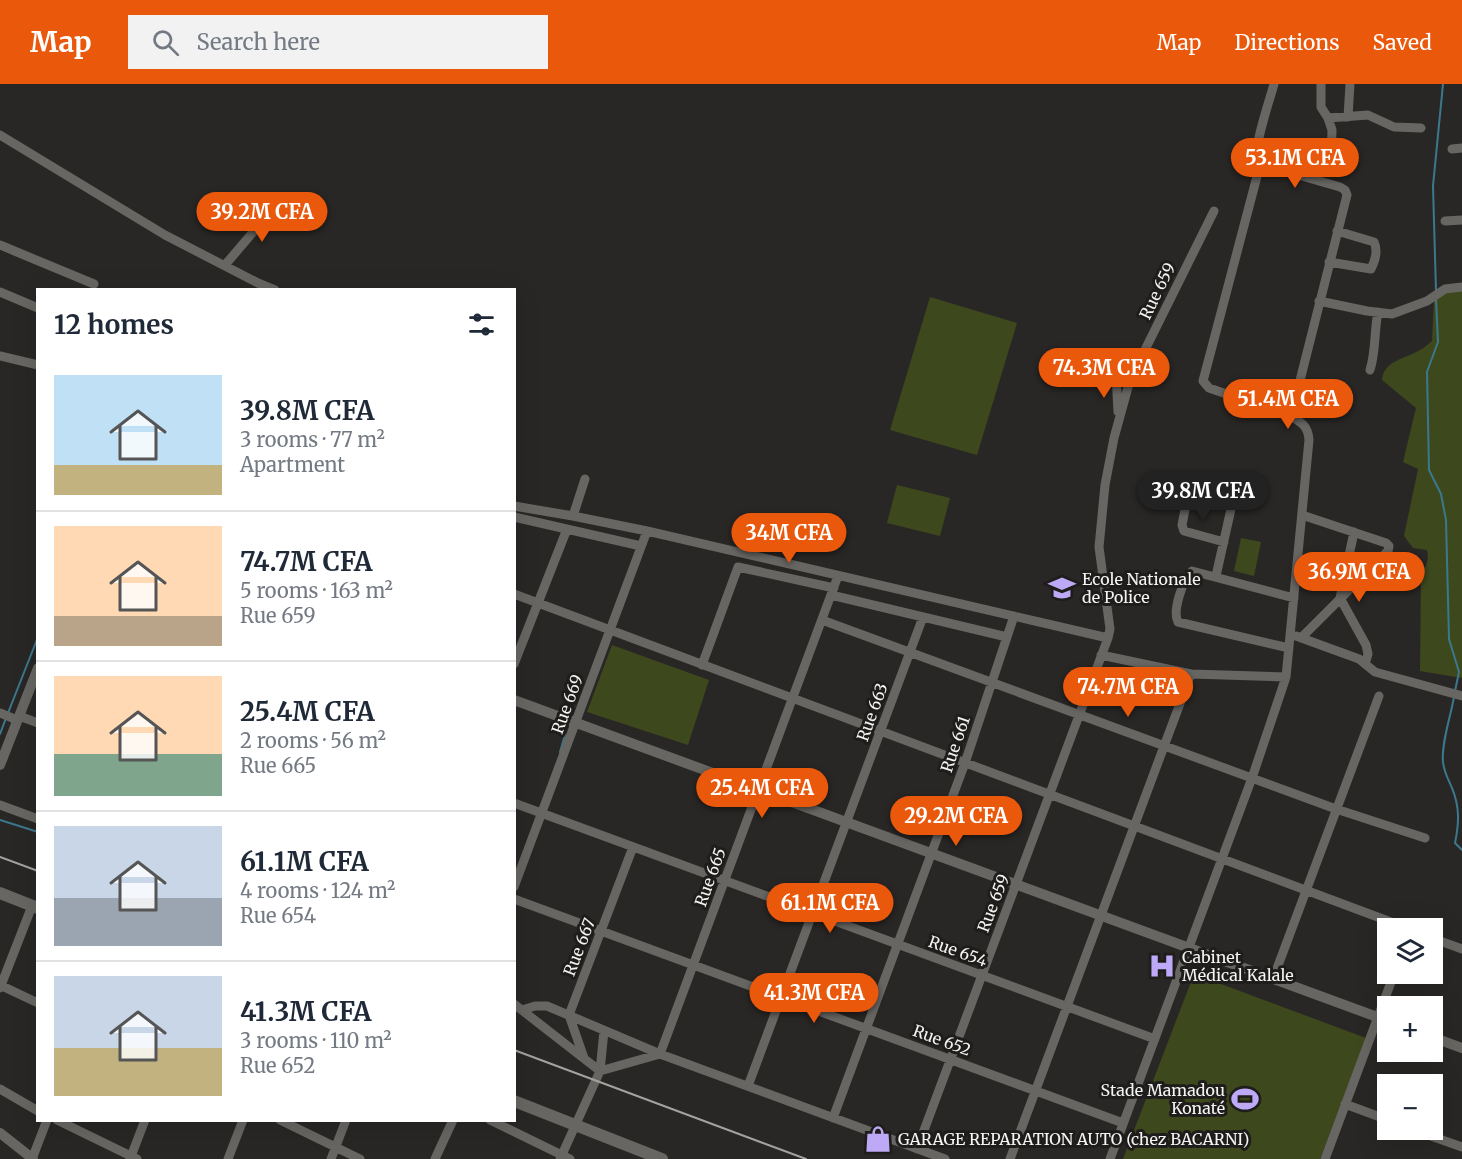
<!DOCTYPE html>
<html lang="en">
<head>
<meta charset="utf-8">
<style>
	body { margin:0; font-family:Merriweather,serif; background:#f2f2f3; color:#1f2937; height:100vh; display:flex; flex-direction:column; font-size:22px; white-space:nowrap }
	* { box-sizing:border-box; margin:0 }
	p { font-size:20px; color:#747a83 }
	.icon { flex:none; width:33px; height:33px; fill:none; stroke:currentColor; stroke-width:2; stroke-linecap:round; stroke-linejoin:round }
	.map { position:relative; flex:1; overflow:hidden }
	.side { position:absolute; left:36px; top:204px; width:480px; height:834px; display:flex; flex-direction:column; background:#fff; border-radius:0px; box-shadow:0 6px 24px #0002 }
	.side>* { flex:none }
	.controls { position:absolute; left:1377px; top:834px; display:grid; gap:12px }
	.controls a { display:grid; place-items:center; width:66px; height:66px; border-radius:0px; background:#fff; box-shadow:0 6px 24px #0002; font-size:30px }
	.price { position:absolute; translate:-50% -51px; padding:0 14px; border-radius:21px; background:#ea580c; color:#fff; font-size:20px; line-height:39px; filter:drop-shadow(0 2px 3px #0008) }
	.price::after { content:''; position:absolute; left:50%; top:36px; width:18px; height:14px; margin-left:-9px; background:inherit; clip-path:polygon(0 0,100% 0,50% 100%) }
	.price.on { background:#222; color:#fff }
	ul { padding:0; list-style:none }
	li { display:flex; align-items:center; gap:18px; height:150px; padding:0 18px }
	li+li { border-top:2px solid #e0e1e3 }
	li span { display:grid; place-items:center; flex:none; width:168px; height:120px; border-radius:0px; color:#555 }
	li>.icon { margin-inline-start:auto }
	span .icon { width:72px; height:72px; fill:#fffc; stroke-width:1 }
	li b { font-size:26px }
	h2 { display:flex; justify-content:space-between; align-items:center; height:72px; padding:0 18px; font-size:26px }
	header { display:flex; align-items:center; gap:36px; box-sizing:border-box; height:84px; padding:0 30px; background:#ea580c; color:#fff }
	header strong { font-size:28px }
	nav { display:flex; gap:33px; margin-inline-start:auto; font-size:21px }
	.search { width:420px; height:54px; background:#f2f2f3; display:flex; align-items:center; gap:15px; box-sizing:border-box; padding:0 21px; border-radius:0px; color:#747a83; font-size:22px }
	.map>svg:first-child { display:block }
	.green { fill:#3e481d }
	.lines { fill:none; stroke-linecap:round; stroke-linejoin:round }
	.stream { stroke:#3c788d; stroke-width:2 }
	.minor { stroke:#686663; stroke-width:9 }
	.tertiary { stroke:#686663; stroke-width:10 }
	.secondary { stroke:#686663; stroke-width:12 }
	.rail { stroke:#a3a2a0; stroke-width:2 }
	.labels { text-anchor:middle; stroke-width:6; stroke-linejoin:round; paint-order:stroke }
	.street-label { font-size:16px; fill:#f5f4f3; stroke:#1f1d1b }
	.poi-label { font-size:16px; fill:#f5f4f3; stroke:#1f1d1b; text-anchor:start }
</style>
</head>
<body>
<header>
<strong>Map</strong>
<div class="search"><svg class="icon" aria-label="search" viewBox="0 0 24 24"><circle cx="10" cy="10" r="6"/><path d="M15 15l6 6"/></svg>Search here</div>
<nav><a>Map</a><a>Directions</a><a>Saved</a></nav>
</header>
<div class="map">
<svg width="1462" height="1075" viewBox="0 0 1462 1075">
	<rect width="100%" height="100%" fill="#292725"/>
	<!-- green -->
	<path class="green" d="M 1462,203 L 1462,594 L 1420,587 L 1421,490 C 1427,482 1429,476 1427,466 L 1413,464 L 1404,452 L 1418,385 L 1403,378 L 1416,324 L 1382,296 C 1384,276 1405,275 1420,266 C 1424,264 1428,260 1432,257 L 1434,215 L 1445,204 Z
		M 930,213 L 1017,239 L 977,371 L 890,346 Z
		M 897,401 L 950,414 L 940,452 L 887,439 Z
		M 1241,454 L 1261,458 L 1254,492 L 1234,487 Z
		M 612,561 L 709,596 L 688,661 L 587,628 Z
		M 1194,890 L 1366,954 L 1320,1075 L 1123,1075 Z"/>
	<g class="lines">
		<!-- stream -->
		<path class="stream" d="M 1436,207 L 1433,102 L 1443,0
			M 1436,215 L 1438,258 L 1427,288 L 1429,386 L 1441,410 L 1446,436 L 1449,555 L 1459,588 L 1455,607
			M 1454,613 C 1451,631 1441,660 1443,678 C 1444,688 1448,695 1452,704 C 1460,723 1459,740 1455,759 L 1462,766
			M 8,629 L 38,553
			M 0,650 L 6,634
			M 560,668 L 565,651
			M 0,736 L 38,748"/>
		<!-- minor -->
		<path class="minor" d="M 1348,33 L 1350,0
			M 1328,34 L 1368,31 L 1394,43 L 1421,44
			M 0,51 L 165,151 L 258,199 L 275,206
			M 1258,59 L 1331,80 L 1332,46 L 1328,34 L 1321,23 L 1321,0
			M 1452,65 L 1462,64
			M 1260,81 L 1203,297 L 1209,304 L 1291,332
			M 1445,137 L 1462,136
			M 0,161 L 94,200
			M 1329,178 L 1371,185 C 1375,177 1378,166 1374,158 L 1337,147
			M 225,181 L 260,140 L 272,119
			M 0,208 L 38,224
			M 1319,217 L 1367,227 L 1392,230 L 1427,217 L 1445,205 L 1462,203
			M 0,272 L 38,281
			M 1370,286 C 1376,267 1374,248 1378,228
			M 1116,291 L 1118,328
			M 1187,415 L 1182,441 L 1184,447 L 1224,458
			M 514,422 L 573,432 L 647,447 L 1108,554
			M 573,432 L 585,395
			M 514,433 L 641,462
			M 1354,448 L 1340,514 L 1366,561 L 1368,570 L 1365,580
			M 1216,492 L 1231,425
			M 514,510 L 1407,844
			M 831,511 L 1007,553
			M 822,536 L 1336,725 L 1425,754
			M 1296,552 L 1359,575 L 1375,588 L 1462,612
			M 1301,554 L 1388,467 L 1389,462 L 1386,459 L 1302,431
			M 1289,564 L 1178,538 C 1172,527 1183,495 1192,487 L 1294,514
			M 1101,571 L 1191,590 L 1286,593
			M 514,580 L 567,445
			M 702,581 L 738,483 L 834,504
			M 0,629 L 17,636
			M 19,632 L 38,639
			M 514,719 L 1155,955
			M 0,721 L 38,735
			M 514,803 L 647,447
			M 514,815 L 1123,1039
			M 1432,854 L 1462,865
			M 1273,895 L 1379,612
			M 0,901 L 38,919
			M 0,904 L 32,822
			M 514,920 L 600,987 L 660,970 L 838,492
			M 522,926 L 535,922 L 547,922 L 660,970 L 945,1075
			M 584,974 L 569,931 L 633,763
			M 748,1002 L 923,533
			M 0,1005 L 38,1027
			M 1345,1020 L 1388,1036
			M 833,1034 L 965,679 L 1014,532
			M 57,1036 L 137,1075
			M 280,1036 L 360,1075
			M 490,1036 L 570,1075
			M 1414,1046 L 1462,1063
			M 917,1065 L 1108,554 L 1110,545 L 1099,463 L 1105,401 L 1114,354 L 1130,296 L 1214,127
			M 32,1075 L 47,1036
			M 130,1075 L 145,1036
			M 228,1075 L 243,1036
			M 331,1075 L 346,1036
			M 435,1075 L 453,1036
			M 560,1075 L 600,987 L 604,947
			M 1010,1075 L 1191,590
			M 1110,1075 L 1252,694 L 1286,593 L 1309,356 C 1308,342 1302,339 1291,332 L 1347,111 L 1345,106 L 1340,103 L 1257,79 C 1252,67 1270,15 1274,0
			M 1325,1075 L 1394,890"/>
		<!-- tertiary -->
		<path class="tertiary" d="M 514,616 L 1388,937
			M 0,681 L 38,584
			M 1432,953 L 1462,964
			M 0,1049 L 33,1075"/>
		<!-- secondary -->
		<path class="secondary" d="M 0,809 L 38,824
			M 514,1017 L 662,1075"/>
		<!-- rail -->
		<path class="rail" d="M 0,773 L 38,787
			M 514,966 L 806,1075"/>
	</g>
	<!-- icons -->
	<defs>
		<symbol id="university-bare" viewBox="-9 -9 18 18"><path d="M0-5L7-2L0 1L-7-2ZM-4 1L0 2.5L4 1V4Q0 6-4 4Z" fill="#bda9f5" stroke="#1f1d1b" stroke-width="2.5" paint-order="stroke"/></symbol>
		<symbol id="hospital-bare" viewBox="-9 -9 18 18"><path d="M-5-5h3v3.5h4V-5h3V5h-3V1.5h-4V5h-3Z" fill="#bda9f5" stroke="#1f1d1b" stroke-width="2.5" paint-order="stroke"/></symbol>
		<symbol id="stadium-bare" viewBox="-9 -9 18 18"><path d="M0-5a6.5 5 0 1 0 0 10a6.5 5 0 1 0 0-10ZM-3.5-1.8h7v3.6h-7Z" fill="#bda9f5" stroke="#1f1d1b" stroke-width="2.5" paint-order="stroke"/></symbol>
		<symbol id="shop-bare" viewBox="-9 -9 18 18"><path d="M-5-2.5h2.3a2.7 3.5 0 0 1 5.4 0H5L5.5 6h-11ZM-1.5-2.5h3a1.5 2.3 0 0 0-3 0Z" fill="#bda9f5" stroke="#1f1d1b" stroke-width="2.5" paint-order="stroke"/></symbol>
	</defs>
	<g fill-rule="evenodd">
		<use href="#university-bare" x="1043" y="485" width="38" height="38"/>
		<use href="#hospital-bare" x="1143" y="863" width="38" height="38"/>
		<use href="#stadium-bare" x="1226" y="996" width="38" height="38"/>
		<use href="#shop-bare" x="859" y="1036" width="38" height="38"/>
	</g>
	<g class="labels">
		<!-- street labels -->
		<g class="street-label">
			<text transform="translate(1157 207) rotate(-64)" y="6">Rue 659</text>
			<text transform="translate(567 620) rotate(-70)" y="6">Rue 669</text>
			<text transform="translate(872 628) rotate(-70)" y="6">Rue 663</text>
			<text transform="translate(955 660) rotate(-71)" y="6">Rue 661</text>
			<text transform="translate(710 793) rotate(-70)" y="6">Rue 665</text>
			<text transform="translate(993 819) rotate(-69)" y="6">Rue 659</text>
			<text transform="translate(579 863) rotate(-69)" y="6">Rue 667</text>
			<text transform="translate(958 867) rotate(20)" y="6">Rue 654</text>
			<text transform="translate(942 956) rotate(20)" y="6">Rue 652</text>
		</g>
		<!-- poi labels -->
		<g class="poi-label">
			<text x="1082" y="501">Ecole Nationale<tspan x="1082" dy="18">de Police</tspan></text>
			<text x="1182" y="879">Cabinet<tspan x="1182" dy="18">Médical Kalale</tspan></text>
			<text x="1225" y="1012" text-anchor="end">Stade Mamadou<tspan x="1225" dy="18">Konaté</tspan></text>
			<text x="898" y="1061">GARAGE REPARATION AUTO (chez BACARNI)</text>
		</g>
	</g>
</svg>
<div class="controls">
<a><svg class="icon" aria-label="layers" viewBox="0 0 24 24"><path d="M12 4l9 5-9 5-9-5zM3 14l9 5 9-5"/></svg></a>
<a>+</a>
<a>−</a>
</div>
<b class="price" style="left:1295px;top:105px">53.1M CFA</b>
<b class="price" style="left:262px;top:159px">39.2M CFA</b>
<b class="price" style="left:1104px;top:315px">74.3M CFA</b>
<b class="price" style="left:1288px;top:346px">51.4M CFA</b>
<b class="price on" style="left:1203px;top:438px">39.8M CFA</b>
<b class="price" style="left:789px;top:480px">34M CFA</b>
<b class="price" style="left:1359px;top:519px">36.9M CFA</b>
<b class="price" style="left:1128px;top:634px">74.7M CFA</b>
<b class="price" style="left:762px;top:735px">25.4M CFA</b>
<b class="price" style="left:956px;top:763px">29.2M CFA</b>
<b class="price" style="left:830px;top:850px">61.1M CFA</b>
<b class="price" style="left:814px;top:940px">41.3M CFA</b>
<section class="side">
<h2>12 homes<svg class="icon" aria-label="filters" viewBox="0 0 24 24"><path d="M4 7h16M4 17h16"/><circle cx="9" cy="7" r="2"/><circle cx="15" cy="17" r="2"/></svg></h2>
<ul>
<li><span style="background:linear-gradient(#bfe0f5 75%,#c2b280 0)"><svg class="icon" aria-label="home" viewBox="0 0 24 24"><path d="M3 11l9-7 9 7M6 9v11h12V9"/></svg></span><div><b>39.8M CFA</b><p>3 rooms · 77 m²</p><p>Apartment</p></div></li>
<li><span style="background:linear-gradient(#ffd9b3 75%,#b9a48a 0)"><svg class="icon" aria-label="home" viewBox="0 0 24 24"><path d="M3 11l9-7 9 7M6 9v11h12V9"/></svg></span><div><b>74.7M CFA</b><p>5 rooms · 163 m²</p><p>Rue 659</p></div></li>
<li><span style="background:linear-gradient(#ffd9b3 65%,#7fa58c 0)"><svg class="icon" aria-label="home" viewBox="0 0 24 24"><path d="M3 11l9-7 9 7M6 9v11h12V9"/></svg></span><div><b>25.4M CFA</b><p>2 rooms · 56 m²</p><p>Rue 665</p></div></li>
<li><span style="background:linear-gradient(#c9d6e8 60%,#9aa5b1 0)"><svg class="icon" aria-label="home" viewBox="0 0 24 24"><path d="M3 11l9-7 9 7M6 9v11h12V9"/></svg></span><div><b>61.1M CFA</b><p>4 rooms · 124 m²</p><p>Rue 654</p></div></li>
<li><span style="background:linear-gradient(#c9d6e8 60%,#c2b280 0)"><svg class="icon" aria-label="home" viewBox="0 0 24 24"><path d="M3 11l9-7 9 7M6 9v11h12V9"/></svg></span><div><b>41.3M CFA</b><p>3 rooms · 110 m²</p><p>Rue 652</p></div></li>
</ul>
</section>
</div>
</body>
</html>
